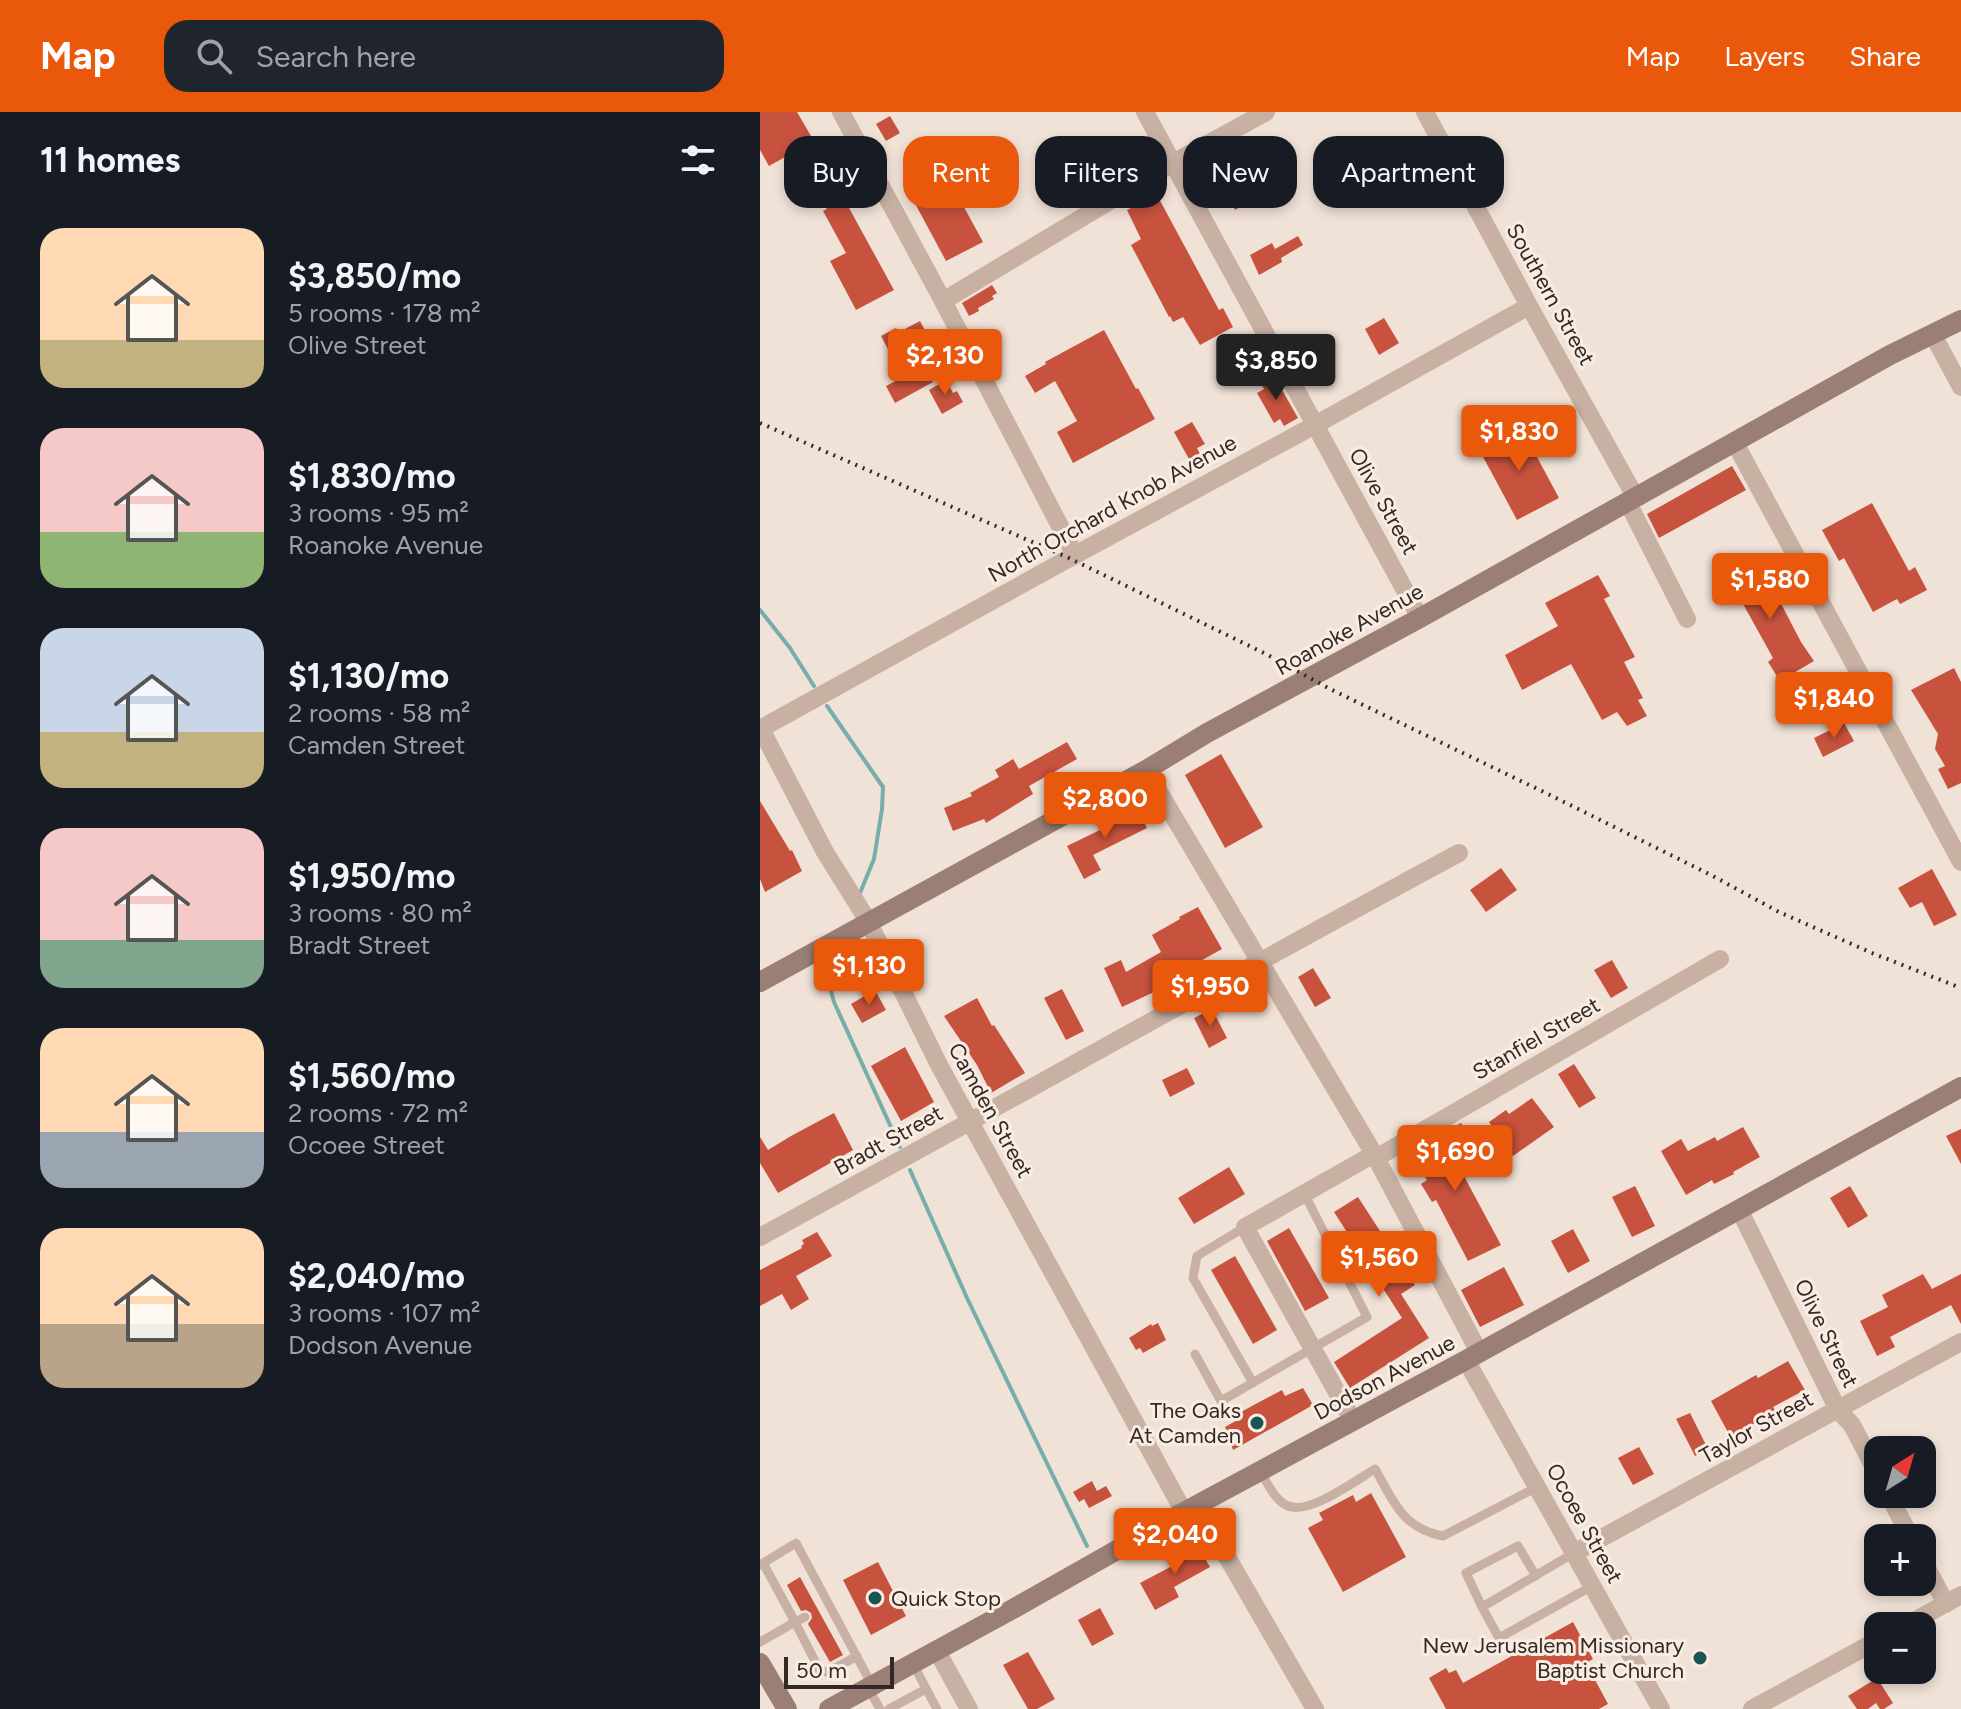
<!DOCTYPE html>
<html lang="en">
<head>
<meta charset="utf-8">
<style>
	body { margin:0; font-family:Figtree,sans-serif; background:#20242c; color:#f1f3f6; height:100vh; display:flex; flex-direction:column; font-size:30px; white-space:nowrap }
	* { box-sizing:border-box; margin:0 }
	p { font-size:26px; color:#9ea1a6 }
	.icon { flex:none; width:44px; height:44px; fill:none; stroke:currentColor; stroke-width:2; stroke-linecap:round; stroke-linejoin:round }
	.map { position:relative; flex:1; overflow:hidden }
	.panel { display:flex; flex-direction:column; background:#171b24; width:760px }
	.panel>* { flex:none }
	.top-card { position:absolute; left:24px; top:24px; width:760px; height:72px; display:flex; gap:16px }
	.needle { width:52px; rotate:37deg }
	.buttons { position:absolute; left:1104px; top:1324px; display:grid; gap:16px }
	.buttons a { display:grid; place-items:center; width:72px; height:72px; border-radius:16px; background:#171b24; box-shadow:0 4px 12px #0003; font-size:40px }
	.scale { position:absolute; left:24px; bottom:20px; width:110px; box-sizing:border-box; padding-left:8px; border:4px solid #332825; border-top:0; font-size:22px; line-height:28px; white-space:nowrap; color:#332825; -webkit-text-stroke:6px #f9ede3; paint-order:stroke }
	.price { position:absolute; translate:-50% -68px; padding:0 18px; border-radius:8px; background:#ea580c; color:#fff; font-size:26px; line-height:52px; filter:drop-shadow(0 2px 4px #0008) }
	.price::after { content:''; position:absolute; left:50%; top:48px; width:24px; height:18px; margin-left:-12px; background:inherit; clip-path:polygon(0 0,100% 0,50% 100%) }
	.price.selected { background:#222; color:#fff }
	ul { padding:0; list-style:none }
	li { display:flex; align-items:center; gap:24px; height:200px; padding:0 40px }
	li span { display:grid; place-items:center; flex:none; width:224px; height:160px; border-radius:24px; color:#555 }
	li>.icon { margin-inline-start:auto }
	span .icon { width:96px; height:96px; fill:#fffc; stroke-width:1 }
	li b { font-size:34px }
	h2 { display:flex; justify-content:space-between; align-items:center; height:96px; padding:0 40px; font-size:34px }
	.pill { padding:0 28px; border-radius:24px; background:#171b24; box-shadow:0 4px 12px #0003; font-size:28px; line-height:72px }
	.pill.selected { background:#ea580c; color:#fff }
	header { display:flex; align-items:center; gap:48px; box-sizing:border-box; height:112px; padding:0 40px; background:#ea580c; color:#fff }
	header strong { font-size:38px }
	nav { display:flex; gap:44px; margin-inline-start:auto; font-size:28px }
	.search { width:560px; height:72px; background:#20242c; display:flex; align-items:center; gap:20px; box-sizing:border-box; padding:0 28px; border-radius:24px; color:#9ea1a6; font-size:30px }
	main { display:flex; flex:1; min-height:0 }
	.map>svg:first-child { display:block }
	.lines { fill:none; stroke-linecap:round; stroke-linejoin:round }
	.stream { stroke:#76aeab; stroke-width:4 }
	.building { fill:#c7533e }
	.lane { stroke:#c8b1a3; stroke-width:9 }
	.street { stroke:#c8b1a3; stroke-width:18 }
	.secondary { stroke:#9c7f74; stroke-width:20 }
	.rail { stroke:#332825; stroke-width:4; stroke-dasharray:2 6; stroke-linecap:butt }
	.poi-dot { fill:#1b5553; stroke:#f9ede3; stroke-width:3 }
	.labels { text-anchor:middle; stroke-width:6; stroke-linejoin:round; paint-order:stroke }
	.street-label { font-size:22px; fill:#332825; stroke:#f9ede3 }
	.poi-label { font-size:22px; fill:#332825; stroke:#f9ede3; text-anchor:end }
</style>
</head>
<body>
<header>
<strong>Map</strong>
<div class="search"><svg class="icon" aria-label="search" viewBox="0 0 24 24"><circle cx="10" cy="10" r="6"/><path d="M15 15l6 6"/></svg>Search here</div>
<nav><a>Map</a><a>Layers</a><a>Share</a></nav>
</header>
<main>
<section class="panel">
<h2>11 homes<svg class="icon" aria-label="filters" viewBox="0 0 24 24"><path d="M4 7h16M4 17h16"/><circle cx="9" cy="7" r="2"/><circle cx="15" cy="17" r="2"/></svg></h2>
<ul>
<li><span style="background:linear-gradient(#ffd9b3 70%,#c2b280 0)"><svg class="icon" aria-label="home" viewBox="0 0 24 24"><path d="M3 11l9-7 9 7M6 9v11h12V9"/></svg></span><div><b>$3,850/mo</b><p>5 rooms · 178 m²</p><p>Olive Street</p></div></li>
<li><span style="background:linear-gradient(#f6c9c9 65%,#8fb573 0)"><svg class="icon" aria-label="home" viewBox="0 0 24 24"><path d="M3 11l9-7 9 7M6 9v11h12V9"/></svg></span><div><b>$1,830/mo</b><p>3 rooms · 95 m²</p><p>Roanoke Avenue</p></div></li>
<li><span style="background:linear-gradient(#c9d6e8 65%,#c2b280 0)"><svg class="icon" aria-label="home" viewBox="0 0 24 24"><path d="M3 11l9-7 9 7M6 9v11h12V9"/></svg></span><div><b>$1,130/mo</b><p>2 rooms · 58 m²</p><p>Camden Street</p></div></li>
<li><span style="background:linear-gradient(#f6c9c9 70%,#7fa58c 0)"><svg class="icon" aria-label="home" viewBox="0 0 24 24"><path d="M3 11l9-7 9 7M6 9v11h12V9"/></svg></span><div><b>$1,950/mo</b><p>3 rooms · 80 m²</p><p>Bradt Street</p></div></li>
<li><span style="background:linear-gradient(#ffd9b3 65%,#9aa5b1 0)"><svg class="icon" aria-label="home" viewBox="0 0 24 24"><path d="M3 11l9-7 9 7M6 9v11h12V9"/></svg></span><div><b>$1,560/mo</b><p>2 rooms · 72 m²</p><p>Ocoee Street</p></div></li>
<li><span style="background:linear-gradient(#ffd9b3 60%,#b9a48a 0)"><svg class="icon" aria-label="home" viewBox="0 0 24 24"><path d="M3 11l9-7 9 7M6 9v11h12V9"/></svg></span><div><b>$2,040/mo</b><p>3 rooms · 107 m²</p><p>Dodson Avenue</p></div></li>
</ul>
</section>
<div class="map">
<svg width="1201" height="1597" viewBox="0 0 1201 1597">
	<rect width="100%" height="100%" fill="#f1e2d7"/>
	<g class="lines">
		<!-- stream -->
		<path class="stream" d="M 0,498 L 30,536 L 54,574
			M 67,594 L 123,675 L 122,697 L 114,747 L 100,781
			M 75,840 L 69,872 L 74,890 L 140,1035
			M 150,1058 L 207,1186 L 327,1434"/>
	</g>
	<!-- building -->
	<path class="building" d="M 0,0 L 37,0 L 54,29 L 53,30 L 70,63 L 46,75 L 40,64 L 48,61 L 36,39 L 9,54 L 0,38 Z
		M 130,4 L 140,21 L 126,29 L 116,12 Z
		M 498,24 L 510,44 L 502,48 L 517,75 L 475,98 L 449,51 Z
		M 180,51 L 223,130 L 186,149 L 144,71 Z
		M 397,83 L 459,198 L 463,196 L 473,215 L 440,233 L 423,205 L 413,210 L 410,204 L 409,205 L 371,133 L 381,127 L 367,98 Z
		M 83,85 L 134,178 L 96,198 L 70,149 L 86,141 L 63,99 L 67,97 L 65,95 Z
		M 538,124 L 543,133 L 521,146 L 522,150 L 499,163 L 490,143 L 512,131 L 515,137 Z
		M 232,173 L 237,181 L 232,184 L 234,187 L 218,196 L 219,199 L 209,204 L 202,191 Z
		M 624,206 L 639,231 L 619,243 L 605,217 Z
		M 160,209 L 170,228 L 155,236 L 173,270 L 135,291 L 126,274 L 143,265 L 121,224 L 136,216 L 139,220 Z
		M 344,218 L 376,277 L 378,276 L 395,307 L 313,351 L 297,320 L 317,309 L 295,269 L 275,281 L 265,264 L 286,252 L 285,250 Z
		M 513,262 L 538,306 L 524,314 L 520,307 L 514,311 L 497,281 L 504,277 L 500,269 Z
		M 186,268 L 193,281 L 197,279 L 203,290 L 182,302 L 169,278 Z
		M 432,310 L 445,332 L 437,336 L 440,342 L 429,347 L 414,320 Z
		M 748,311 L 754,324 L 763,319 L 799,386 L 757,408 L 721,341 L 742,330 L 735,318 Z
		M 972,354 L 986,378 L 899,426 L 887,402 Z
		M 1112,391 L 1149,459 L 1155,455 L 1167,478 L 1140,492 L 1137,487 L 1113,500 L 1084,446 L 1079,449 L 1062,418 Z
		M 996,448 L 1013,482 L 1015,480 L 1041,530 L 1054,549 L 1020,569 L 1008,550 L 1013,546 L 967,463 Z
		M 838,463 L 850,484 L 844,487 L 875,545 L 864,550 L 883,586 L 878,588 L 887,604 L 867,614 L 857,600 L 842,608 L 811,552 L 762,578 L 745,543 L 798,514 L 785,491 Z
		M 1194,556 L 1201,570 L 1201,671 L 1188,677 L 1178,657 L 1185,654 L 1175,637 L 1178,622 L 1151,578 Z
		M 1084,611 L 1094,629 L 1063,645 L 1054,626 Z
		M 307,630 L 317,647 L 269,674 L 273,682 L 226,711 L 224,707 L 193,719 L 184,696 L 212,684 L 210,681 L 239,665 L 235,658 L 253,647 L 259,657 Z
		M 461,642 L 503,715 L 465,736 L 425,663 Z
		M 0,689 L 30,739 L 32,738 L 42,759 L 5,780 L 0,767 Z
		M 376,694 L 387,716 L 333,743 L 341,758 L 324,767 L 307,734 L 342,717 L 340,713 Z
		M 741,756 L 757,778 L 726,800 L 710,778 Z
		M 1172,757 L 1197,803 L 1174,814 L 1162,790 L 1150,796 L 1138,776 Z
		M 438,795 L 462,837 L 406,868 L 409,873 L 395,882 L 394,880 L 362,895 L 344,856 L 361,848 L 366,860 L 401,840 L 392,823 L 420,807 L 419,805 Z
		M 852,848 L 868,876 L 851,886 L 834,858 Z
		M 553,856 L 571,886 L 555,895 L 538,865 Z
		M 302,877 L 324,919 L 306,928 L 284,886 Z
		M 115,878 L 126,898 L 102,911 L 91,892 Z
		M 217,886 L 232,914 L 234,913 L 265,961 L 231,981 L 217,953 L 184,904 Z
		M 452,897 L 467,926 L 449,936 L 434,906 Z
		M 145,935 L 174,990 L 141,1009 L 111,954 Z
		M 814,952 L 836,986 L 819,996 L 798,962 Z
		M 427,956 L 435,972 L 410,985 L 402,968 Z
		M 772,986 L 794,1015 L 753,1044 L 729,1010 L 746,998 L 749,1002 Z
		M 74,1001 L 93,1038 L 18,1081 L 0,1051 L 0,1025 L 8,1038 L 31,1024 Z
		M 701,1011 L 711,1028 L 691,1040 L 741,1133 L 708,1149 L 676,1088 L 672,1090 L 661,1072 L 667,1068 L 650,1040 Z
		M 983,1015 L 1000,1045 L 973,1060 L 974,1062 L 954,1072 L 952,1068 L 926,1083 L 901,1039 L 921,1027 L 928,1039 L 955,1025 L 957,1029 Z
		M 1201,1017 L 1201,1052 L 1186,1024 Z
		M 469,1055 L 485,1082 L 434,1112 L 418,1086 Z
		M 875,1074 L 895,1114 L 872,1125 L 852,1085 Z
		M 1090,1074 L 1108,1104 L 1088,1116 L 1070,1086 Z
		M 598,1085 L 655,1173 L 641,1182 L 669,1226 L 590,1276 L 574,1250 L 642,1206 L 574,1100 Z
		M 529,1116 L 569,1186 L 545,1199 L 507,1129 Z
		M 813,1117 L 830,1149 L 808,1161 L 791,1129 Z
		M 57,1120 L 72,1144 L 36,1164 L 49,1187 L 31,1198 L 22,1182 L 0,1194 L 0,1158 L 42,1136 L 41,1134 L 44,1132 L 42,1128 Z
		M 475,1144 L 517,1218 L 493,1232 L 451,1158 Z
		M 744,1155 L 764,1193 L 720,1215 L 701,1178 Z
		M 1163,1162 L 1172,1177 L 1201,1162 L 1201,1212 L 1191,1193 L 1130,1225 L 1135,1235 L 1117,1244 L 1100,1209 L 1128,1195 L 1122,1183 Z
		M 398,1211 L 406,1228 L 383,1241 L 380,1236 L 376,1238 L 369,1226 L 391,1212 L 392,1214 Z
		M 1028,1249 L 1045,1278 L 1013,1295 L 1016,1300 L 970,1324 L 951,1289 L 996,1263 L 998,1266 Z
		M 543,1276 L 553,1293 L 473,1338 L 465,1315 L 481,1306 L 479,1301 L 522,1278 L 525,1284 Z
		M 930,1301 L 948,1337 L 935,1344 L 916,1307 Z
		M 879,1335 L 894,1362 L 873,1373 L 858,1346 Z
		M 332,1369 L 337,1379 L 346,1374 L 352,1384 L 329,1396 L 324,1387 L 319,1390 L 313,1380 Z
		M 611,1381 L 646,1445 L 583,1480 L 548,1416 L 563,1408 L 559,1401 L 593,1383 L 596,1390 Z
		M 433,1426 L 450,1455 L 414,1475 L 419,1485 L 395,1498 L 380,1471 L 429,1445 L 422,1432 Z
		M 118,1450 L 146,1504 L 111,1523 L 83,1468 Z
		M 40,1465 L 83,1543 L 70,1550 L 48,1512 L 52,1506 L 51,1501 L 46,1498 L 41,1499 L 27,1473 Z
		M 340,1496 L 354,1522 L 332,1534 L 318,1508 Z
		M 813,1510 L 833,1547 L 826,1551 L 848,1592 L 839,1597 L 686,1597 L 669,1566 L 686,1556 L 689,1561 L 696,1558 L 703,1571 Z
		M 268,1540 L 295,1587 L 277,1597 L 268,1597 L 243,1553 Z
		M 1117,1566 L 1133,1591 L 1124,1597 L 1120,1597 L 1116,1591 L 1108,1597 L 1097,1597 L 1088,1584 Z"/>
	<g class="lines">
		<!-- lane -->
		<path class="lane" d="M 485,1115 L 437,1144 L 433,1166 L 493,1271
			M 435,1242 L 461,1289 L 607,1205 L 544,1081
			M 500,1359 C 507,1370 515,1389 528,1394 C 549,1403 595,1369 615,1357 C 634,1390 642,1416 683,1424 L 777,1375
			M 814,1441 L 722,1495 L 739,1526 L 832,1474
			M 0,1453 L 36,1431 L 112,1573
			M 722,1495 L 706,1461 L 758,1434 L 776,1464
			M 45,1505 L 35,1510 L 60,1559 L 68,1560 L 97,1544
			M 0,1530 L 35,1510 L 3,1451
			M 153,1552 L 177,1597
			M 108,1576 L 120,1597
			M 129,1597 L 166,1577"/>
		<!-- street -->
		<path class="street" d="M 81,0 L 183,189 L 315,443
			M 385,0 L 660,506
			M 665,0 L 769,194 L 876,386
			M 183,189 L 413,51 L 506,0
			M 1173,223 L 1201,275
			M 975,331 L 1201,750
			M 867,389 L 927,507
			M 0,617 L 315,443 L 555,313 L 769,194
			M 1,617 L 65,740 L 108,809 L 179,953 L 424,1400
			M 386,658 L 614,1042 L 719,1240
			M 616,1046 L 960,847
			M 979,1097 L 1078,1298 L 1092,1313 L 1118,1363
			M 0,1125 C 233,998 465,867 699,741
			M 706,1248 L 901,1597
			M 593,1309 L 485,1115 L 614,1042
			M 1128,1382 L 1151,1426
			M 437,1393 L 555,1597
			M 814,1441 L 1201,1230
			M 1162,1447 L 1186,1492
			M 1145,1514 L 1201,1483
			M 177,1539 L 209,1597
			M 992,1597 L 1118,1528"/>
		<!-- secondary -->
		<path class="secondary" d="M 0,870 L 386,658 L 447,621 L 660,506 L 1130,243 L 1201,208
			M 0,1551 L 27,1597
			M 69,1597 L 251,1498 L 424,1400 L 706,1248 L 1201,975"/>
		<!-- rail -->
		<path class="rail" d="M 0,311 L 309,446 L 506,542 L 570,577 L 790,683 L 951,763 L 1019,800 L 1112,841 L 1201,876"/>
	</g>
	<!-- markers -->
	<g class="poi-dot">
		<circle cx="497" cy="1311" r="8"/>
		<circle cx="115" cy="1486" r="8"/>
		<circle cx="940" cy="1546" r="8"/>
	</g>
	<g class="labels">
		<!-- street labels -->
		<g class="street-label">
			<text transform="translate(791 182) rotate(61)" y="8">Southern Street</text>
			<text transform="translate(624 389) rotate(61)" y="8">Olive Street</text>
			<text transform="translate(352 396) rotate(-29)" y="8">North Orchard Knob Avenue</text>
			<text transform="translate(589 517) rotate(-29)" y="8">Roanoke Avenue</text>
			<text transform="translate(776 926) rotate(-30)" y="8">Stanfiel Street</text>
			<text transform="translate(231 998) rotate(61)" y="8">Camden Street</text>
			<text transform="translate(128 1028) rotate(-29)" y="8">Bradt Street</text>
			<text transform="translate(1067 1221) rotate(64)" y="8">Olive Street</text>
			<text transform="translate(624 1265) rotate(-28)" y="8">Dodson Avenue</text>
			<text transform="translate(996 1315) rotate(-29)" y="8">Taylor Street</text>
			<text transform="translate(825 1411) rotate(61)" y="8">Ocoee Street</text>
		</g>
		<!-- poi labels -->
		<g class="poi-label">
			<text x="481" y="1306">The Oaks<tspan x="481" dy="25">At Camden</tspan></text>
			<text x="131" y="1494" text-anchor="start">Quick Stop</text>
			<text x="924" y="1541">New Jerusalem Missionary<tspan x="924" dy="25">Baptist Church</tspan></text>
		</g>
	</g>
</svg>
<div class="buttons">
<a><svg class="needle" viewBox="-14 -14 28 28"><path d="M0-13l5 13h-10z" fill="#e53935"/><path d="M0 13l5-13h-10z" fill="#9ea1a6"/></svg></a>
<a>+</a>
<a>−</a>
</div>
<div class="scale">50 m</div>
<b class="price" style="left:185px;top:285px">$2,130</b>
<b class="price selected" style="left:516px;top:290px">$3,850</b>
<b class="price" style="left:759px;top:361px">$1,830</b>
<b class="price" style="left:1010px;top:509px">$1,580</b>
<b class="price" style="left:1074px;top:628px">$1,840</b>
<b class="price" style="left:345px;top:728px">$2,800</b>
<b class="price" style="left:109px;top:895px">$1,130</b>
<b class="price" style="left:450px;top:916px">$1,950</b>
<b class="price" style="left:695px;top:1081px">$1,690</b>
<b class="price" style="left:619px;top:1187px">$1,560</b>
<b class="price" style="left:415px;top:1464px">$2,040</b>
<div class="top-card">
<a class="pill">Buy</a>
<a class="pill selected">Rent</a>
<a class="pill">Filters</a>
<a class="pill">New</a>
<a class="pill">Apartment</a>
</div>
</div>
</main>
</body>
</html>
